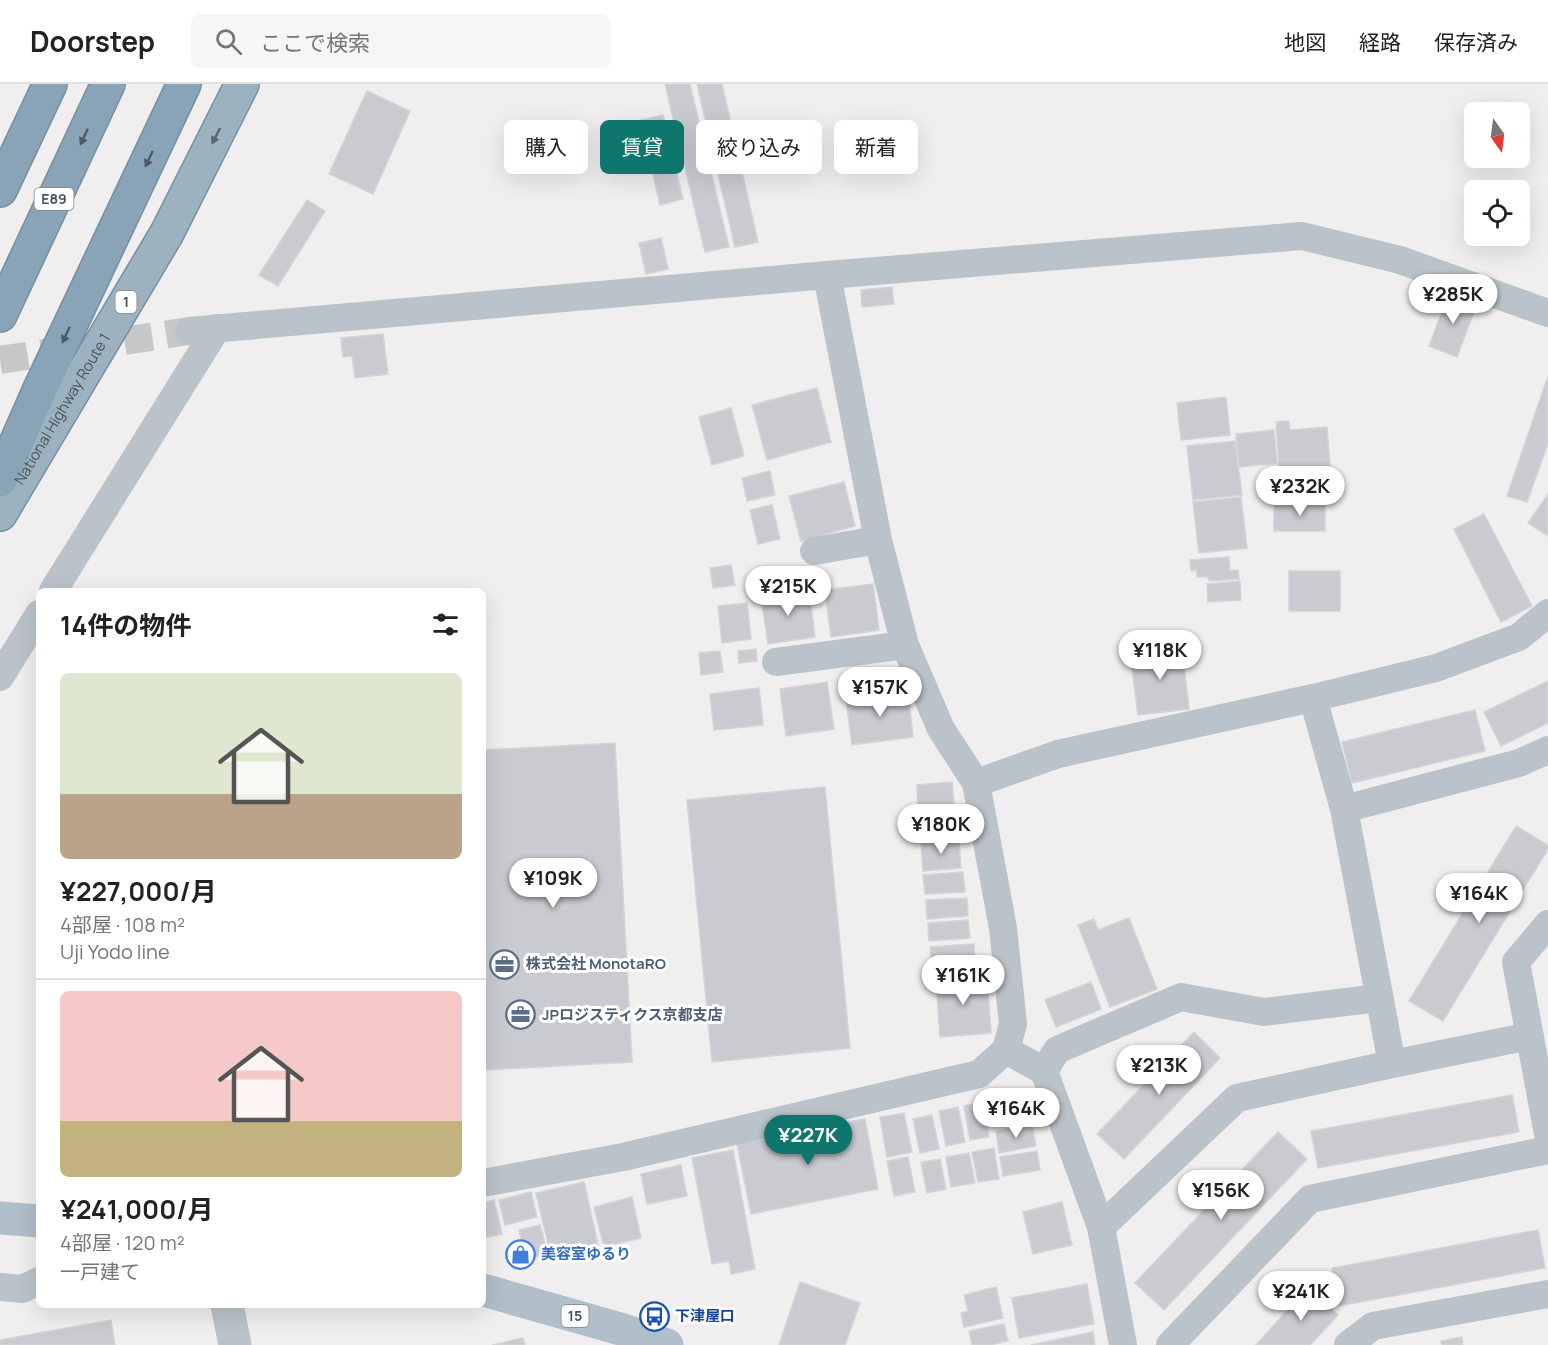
<!DOCTYPE html>
<html lang="ja">
<head>
<meta charset="utf-8">
<style>
	body { margin:0; font-family:Manrope,"Noto Sans JP",sans-serif; background:#f6f6f6; color:#222; height:100vh; display:flex; flex-direction:column; font-size:22px; white-space:nowrap }
	* { box-sizing:border-box; margin:0 }
	p { font-size:20px; color:#767676 }
	.icon { flex:none; width:33px; height:33px; fill:none; stroke:currentColor; stroke-width:2; stroke-linecap:round; stroke-linejoin:round }
	.map { position:relative; flex:1; overflow:hidden }
	.panel { position:absolute; left:36px; top:504px; width:450px; height:720px; display:flex; flex-direction:column; background:#fff; border-radius:9px; box-shadow:0 6px 24px #0002 }
	.panel>* { flex:none }
	.banner { position:absolute; left:504px; top:36px; width:570px; height:54px; display:flex; gap:12px }
	.needle { width:39px; rotate:166deg }
	.controls { position:absolute; left:1464px; top:18px; display:grid; gap:12px }
	.controls a { display:grid; place-items:center; width:66px; height:66px; border-radius:9px; background:#fff; box-shadow:0 6px 24px #0002; font-size:30px }
	.price { position:absolute; translate:-50% -51px; padding:0 14px; border-radius:21px; background:#fff; color:#222; font-size:20px; line-height:39px; filter:drop-shadow(0 2px 3px #0008) }
	.price::after { content:''; position:absolute; left:50%; top:36px; width:18px; height:14px; margin-left:-9px; background:inherit; clip-path:polygon(0 0,100% 0,50% 100%) }
	.price.current { background:#0f766e; color:#fff }
	ul { padding:0; list-style:none }
	li { display:grid; align-content:center; gap:12px; height:318px; padding:0 24px }
	li+li { border-top:2px solid #e0e0e0 }
	li span { display:grid; place-items:center; height:186px; border-radius:9px; color:#555 }
	li>.icon { margin-inline-start:auto }
	span .icon { width:108px; height:108px; fill:#fffc; stroke-width:1 }
	li b { font-size:26px }
	h2 { display:flex; justify-content:space-between; align-items:center; height:72px; padding:0 24px; font-size:26px }
	.pill { padding:0 21px; border-radius:9px; background:#fff; box-shadow:0 6px 24px #0002; font-size:21px; line-height:54px }
	.pill.current { background:#0f766e; color:#fff }
	header { display:flex; align-items:center; gap:36px; box-sizing:border-box; height:84px; padding:0 30px; background:#fff; border-bottom:2px solid #e0e0e0 }
	header strong { font-size:28px }
	nav { display:flex; gap:33px; margin-inline-start:auto; font-size:21px }
	.search { width:420px; height:54px; background:#f6f6f6; display:flex; align-items:center; gap:15px; box-sizing:border-box; padding:0 21px; border-radius:9px; color:#767676; font-size:22px }
	.map>svg:first-child { display:block }
	.building { fill:#c9cbd0; stroke:#d2d4d8; stroke-width:1.5 }
	.lines { fill:none; stroke-linecap:round; stroke-linejoin:round }
	.minor-tunnel { stroke:#c6c7c9; stroke-width:28; stroke-dasharray:28 14; stroke-linecap:butt }
	.trunk-casing { stroke:#758fa3; stroke-width:36 }
	.motorway-casing { stroke:#758fa3; stroke-width:36 }
	.minor { stroke:#bac3c9; stroke-width:28 }
	.tertiary { stroke:#bac3c9; stroke-width:33 }
	.primary { stroke:#b0bfca; stroke-width:33 }
	.trunk { stroke:#9db2c0; stroke-width:33 }
	.motorway { stroke:#8aa4b7; stroke-width:33 }
	.oneway { fill:#59656e }
	.oneway2 { fill:#4f5a62 }
	.labels { text-anchor:middle; stroke-width:6; stroke-linejoin:round; paint-order:stroke }
	.shield { fill:#fff; stroke:#7f868b; stroke-width:1.5 }
	.shield-label { font-size:14px; font-weight:bold; fill:#485259 }
	.street-label { font-size:15px; fill:#485259; stroke:#fff }
	.service-label { font-size:15px; font-weight:bold; fill:#4e5e75; stroke:#fff; text-anchor:start }
	.shop-label { font-size:15px; font-weight:bold; fill:#366cbe; stroke:#fff; text-anchor:start }
	.transit-label { font-size:15px; font-weight:bold; fill:#164399; stroke:#fff; text-anchor:start }
</style>
</head>
<body>
<header>
<strong>Doorstep</strong>
<div class="search"><svg class="icon" aria-label="search" viewBox="0 0 24 24"><circle cx="10" cy="10" r="6"/><path d="M15 15l6 6"/></svg>ここで検索</div>
<nav><a>地図</a><a>経路</a><a>保存済み</a></nav>
</header>
<div class="map">
<svg width="1548" height="1261" viewBox="0 0 1548 1261">
	<rect width="100%" height="100%" fill="#f0eeee"/>
	<!-- building -->
	<path class="building" d="M 665,0 L 690,0 L 729,163 L 705,168 Z
		M 697,0 L 722,0 L 758,158 L 735,163 Z
		M 367,7 L 410,27 L 373,110 L 329,90 Z
		M 663,31 L 683,115 L 660,121 L 640,36 Z
		M 307,116 L 325,127 L 278,202 L 259,191 Z
		M 661,154 L 668,185 L 646,190 L 639,159 Z
		M 892,203 L 894,220 L 862,223 L 861,206 Z
		M 1449,209 L 1477,220 L 1457,273 L 1429,262 Z
		M 383,250 L 388,290 L 355,294 L 352,272 L 343,273 L 341,254 Z
		M 1548,292 L 1548,359 L 1527,418 L 1507,412 Z
		M 817,304 L 831,358 L 767,376 L 752,321 Z
		M 1226,313 L 1230,351 L 1181,356 L 1177,319 Z
		M 731,324 L 744,372 L 712,381 L 699,333 Z
		M 1289,337 L 1290,346 L 1327,343 L 1331,394 L 1280,398 L 1276,338 Z
		M 1274,346 L 1277,379 L 1239,383 L 1236,350 Z
		M 1235,357 L 1242,411 L 1193,416 L 1187,362 Z
		M 770,387 L 775,411 L 747,417 L 742,394 Z
		M 844,398 L 855,442 L 801,457 L 789,412 Z
		M 1548,410 L 1548,452 L 1528,439 Z
		M 1241,413 L 1247,464 L 1199,469 L 1193,418 Z
		M 1274,419 L 1325,419 L 1325,447 L 1274,447 Z
		M 772,421 L 780,455 L 758,460 L 750,426 Z
		M 1484,430 L 1532,522 L 1501,538 L 1454,445 Z
		M 1229,473 L 1230,487 L 1238,486 L 1239,495 L 1209,497 L 1208,493 L 1197,493 L 1197,486 L 1191,487 L 1190,476 Z
		M 731,481 L 735,501 L 713,504 L 710,484 Z
		M 1289,487 L 1340,487 L 1340,527 L 1289,527 Z
		M 1240,497 L 1241,516 L 1208,518 L 1207,500 Z
		M 873,500 L 879,546 L 831,553 L 825,506 Z
		M 809,506 L 815,553 L 768,560 L 761,513 Z
		M 747,519 L 751,555 L 722,559 L 718,522 Z
		M 1182,563 L 1189,625 L 1138,631 L 1130,570 Z
		M 756,565 L 757,577 L 739,579 L 738,567 Z
		M 720,567 L 723,588 L 701,591 L 699,569 Z
		M 1548,597 L 1548,639 L 1501,662 L 1484,628 Z
		M 827,598 L 834,645 L 786,652 L 780,605 Z
		M 759,604 L 763,641 L 714,646 L 710,610 Z
		M 908,606 L 913,653 L 852,661 L 846,615 Z
		M 1475,626 L 1485,667 L 1352,699 L 1342,658 Z
		M 615,659 L 632,978 L 483,986 L 483,666 Z
		M 952,698 L 954,720 L 918,723 L 917,701 Z
		M 825,703 L 850,964 L 712,978 L 687,716 Z
		M 968,731 L 970,750 L 922,753 L 921,734 Z
		M 1516,742 L 1548,761 L 1548,765 L 1443,937 L 1409,917 Z
		M 959,756 L 961,784 L 923,787 L 921,759 Z
		M 963,788 L 965,808 L 925,810 L 923,791 Z
		M 967,814 L 968,832 L 927,835 L 926,816 Z
		M 1129,834 L 1157,905 L 1110,923 L 1078,841 L 1094,835 L 1098,846 Z
		M 968,836 L 970,854 L 929,857 L 928,839 Z
		M 974,860 L 975,881 L 932,885 L 930,863 Z
		M 987,892 L 991,949 L 940,953 L 936,896 Z
		M 1091,898 L 1101,925 L 1056,943 L 1045,916 Z
		M 1194,948 L 1220,974 L 1124,1075 L 1097,1050 Z
		M 1512,1011 L 1519,1048 L 1318,1084 L 1311,1047 Z
		M 983,1018 L 989,1053 L 970,1056 L 964,1022 Z
		M 958,1023 L 965,1058 L 946,1062 L 939,1027 Z
		M 904,1029 L 912,1068 L 887,1073 L 880,1033 Z
		M 932,1031 L 939,1065 L 920,1069 L 913,1035 Z
		M 865,1035 L 878,1105 L 751,1130 L 737,1060 Z
		M 1032,1040 L 1036,1062 L 999,1069 L 996,1047 Z
		M 1278,1048 L 1307,1075 L 1164,1226 L 1135,1199 Z
		M 994,1064 L 999,1095 L 978,1098 L 972,1068 Z
		M 733,1066 L 755,1185 L 731,1190 L 729,1177 L 712,1180 L 692,1074 Z
		M 1037,1067 L 1040,1086 L 1003,1092 L 1000,1073 Z
		M 969,1069 L 975,1099 L 951,1103 L 946,1073 Z
		M 908,1073 L 915,1108 L 894,1112 L 887,1077 Z
		M 940,1075 L 946,1105 L 927,1109 L 921,1078 Z
		M 681,1081 L 687,1112 L 647,1120 L 641,1090 Z
		M 584,1098 L 599,1165 L 552,1176 L 536,1109 Z
		M 531,1108 L 537,1133 L 505,1141 L 499,1116 Z
		M 632,1113 L 641,1154 L 604,1163 L 594,1123 Z
		M 494,1116 L 502,1150 L 483,1154 L 483,1119 Z
		M 1062,1118 L 1072,1161 L 1033,1170 L 1023,1128 Z
		M 540,1141 L 548,1170 L 530,1174 L 528,1166 L 524,1167 L 519,1146 Z
		M 1538,1146 L 1545,1184 L 1339,1222 L 1332,1184 Z
		M 800,1198 L 860,1219 L 845,1261 L 779,1261 Z
		M 1087,1200 L 1094,1240 L 1019,1254 L 1012,1214 Z
		M 996,1203 L 1003,1234 L 964,1243 L 961,1229 L 968,1227 L 964,1211 Z
		M 1308,1203 L 1338,1231 L 1310,1261 L 1256,1261 Z
		M 111,1236 L 115,1261 L 0,1261 L 0,1256 Z
		M 1004,1240 L 1008,1257 L 989,1261 L 972,1261 L 969,1247 Z
		M 1093,1248 L 1095,1261 L 1031,1261 Z
		M 1462,1253 L 1463,1261 L 1442,1261 L 1441,1257 Z
		M 523,1254 L 525,1261 L 492,1261 Z"/>
	<g class="lines">
		<!-- minor-tunnel -->
		<path class="minor-tunnel" d="M 0,276 L 189,247"/>
		<defs>
			<g id="trunk">
				<path id="s1" d="M 0,430 L 167,149 L 242,0"/>
			</g>
			<path id="motorway" d="M 0,106 L 50,0
				M 0,231 L 108,0
				M 0,396 L 40,305 L 184,0"/>
		</defs>
		<!-- trunk casing -->
		<use href="#trunk" class="trunk-casing"/>
		<!-- motorway casing -->
		<use href="#motorway" class="motorway-casing"/>
		<!-- minor -->
		<path class="minor" d="M 189,247 L 827,191 L 1302,152 L 1400,176 L 1548,229
			M 814,467 L 878,456
			M 53,507 L 217,244
			M 776,578 L 905,561
			M 0,593 L 39,530
			M 1313,614 L 1344,725 L 1392,980 L 1530,952
			M 976,699 L 1058,670 L 1313,614 L 1436,584 L 1519,553 L 1548,529
			M 1344,725 L 1519,679 L 1548,666
			M 1548,840 L 1516,878 L 1548,1050
			M 1006,966 L 1044,987 L 1101,1143 L 1123,1261
			M 1044,987 L 1057,966 L 1181,913 L 1264,928 L 1379,914
			M 483,1099 L 623,1073 L 979,990 L 1006,966 L 1013,940 L 1003,844 L 976,699 L 941,645 L 905,561 L 878,456 L 827,191
			M 1101,1143 L 1237,1014 L 1392,980
			M 0,1203 L 22,1205 L 39,1197
			M 1170,1261 L 1310,1115 L 1548,1066
			M 1348,1261 L 1373,1242 L 1548,1210"/>
		<!-- tertiary -->
		<path class="tertiary" d="M 227,1221 L 235,1261"/>
		<!-- primary -->
		<path class="primary" d="M 0,1134 L 39,1137
			M 483,1206 L 624,1246 L 667,1261"/>
		<!-- trunk -->
		<use href="#trunk" class="trunk"/>
		<!-- motorway -->
		<use href="#motorway" class="motorway"/>
	</g>
	<!-- one-way arrows -->
	<defs><path id="oneway-solid" d="M-6-.8H1V-3.2L6.5 0L1 3.2V.8H-6Z" transform="scale(1.5)"/></defs>
	<use class="oneway" href="#oneway-solid" transform="translate(216 52) rotate(117)"/>
	<g class="oneway2">
		<use href="#oneway-solid" transform="translate(84 53) rotate(115)"/>
		<use href="#oneway-solid" transform="translate(149 75) rotate(115)"/>
		<use href="#oneway-solid" transform="translate(66 251) rotate(115)"/>
	</g>
	<!-- icons -->
	<defs>
		<symbol id="office-ring" viewBox="-11 -11 22 22"><circle r="9.5" fill="#fff" stroke="#5c6f8a" stroke-width="1.5"/><path d="M-6-3h4V-5.5h4V-3h4V5H-6ZM-1-4.5V-3h2v-1.5ZM-6 0V1H6V0Z" fill="#5c6f8a"/></symbol>
		<symbol id="shop-ring" viewBox="-11 -11 22 22"><circle r="9.5" fill="#fff" stroke="#3f7fe0" stroke-width="1.5"/><path d="M-5-2.5h2.3a2.7 3.5 0 0 1 5.4 0H5L5.5 6h-11ZM-1.5-2.5h3a1.5 2.3 0 0 0-3 0Z" fill="#3f7fe0"/></symbol>
		<symbol id="bus-ring" viewBox="-11 -11 22 22"><circle r="9.5" fill="#fff" stroke="#1a4fb4" stroke-width="1.5"/><path d="M-5-6H5V4H4V6H2V4H-2V6H-4V4H-5ZM-3.5-4V0h7V-4ZM-3.5 1.2v1.5H-2V1.2ZM2 1.2v1.5H3.5V1.2Z" fill="#1a4fb4"/></symbol>
	</defs>
	<g fill-rule="evenodd">
		<use href="#office-ring" x="488" y="864" width="33" height="33"/>
		<use href="#office-ring" x="504" y="914" width="33" height="33"/>
		<use href="#shop-ring" x="504" y="1154" width="33" height="33"/>
		<use href="#bus-ring" x="638" y="1216" width="33" height="33"/>
	</g>
	<g class="labels">
		<!-- shield labels -->
		<g class="shield">
			<rect x="34.5" y="104" width="39" height="22" rx="4.5"/>
			<rect x="115.5" y="207" width="21" height="22" rx="4.5"/>
			<rect x="561.5" y="1221" width="27" height="22" rx="4.5"/>
		</g>
		<g class="shield-label">
			<text x="54" y="120">E89</text>
			<text x="126" y="223">1</text>
			<text x="575" y="1237">15</text>
		</g>
		<!-- street labels -->
		<g class="street-label">
			<text dy="5" stroke="none"><textPath href="#s1" startOffset="122">National Highway Route 1</textPath></text>
		</g>
		<!-- service labels -->
		<g class="service-label">
			<text x="526" y="885">株式会社 MonotaRO</text>
			<text x="542" y="936">JPロジスティクス京都支店</text>
		</g>
		<!-- shop labels -->
		<g class="shop-label">
			<text x="541" y="1175">美容室ゆるり</text>
		</g>
		<!-- transit labels -->
		<g class="transit-label">
			<text x="675" y="1237">下津屋口</text>
		</g>
	</g>
</svg>
<div class="controls">
<a><svg class="needle" viewBox="-14 -14 28 28"><path d="M0-13l5 13h-10z" fill="#e53935"/><path d="M0 13l5-13h-10z" fill="#767676"/></svg></a>
<a><svg class="icon" aria-label="locate" viewBox="0 0 24 24"><circle cx="12" cy="12" r="6"/><path d="M12 2v4M12 18v4M2 12h4M18 12h4"/></svg></a>
</div>
<b class="price" style="left:1453px;top:241px">¥285K</b>
<b class="price" style="left:1300px;top:433px">¥232K</b>
<b class="price" style="left:788px;top:533px">¥215K</b>
<b class="price" style="left:1160px;top:597px">¥118K</b>
<b class="price" style="left:880px;top:634px">¥157K</b>
<b class="price" style="left:941px;top:771px">¥180K</b>
<b class="price" style="left:553px;top:825px">¥109K</b>
<b class="price" style="left:1479px;top:840px">¥164K</b>
<b class="price" style="left:963px;top:922px">¥161K</b>
<b class="price" style="left:1159px;top:1012px">¥213K</b>
<b class="price" style="left:1016px;top:1055px">¥164K</b>
<b class="price current" style="left:808px;top:1082px">¥227K</b>
<b class="price" style="left:1221px;top:1137px">¥156K</b>
<b class="price" style="left:1301px;top:1238px">¥241K</b>
<div class="banner">
<a class="pill">購入</a>
<a class="pill current">賃貸</a>
<a class="pill">絞り込み</a>
<a class="pill">新着</a>
</div>
<section class="panel">
<h2>14件の物件<svg class="icon" aria-label="filters" viewBox="0 0 24 24"><path d="M4 7h16M4 17h16"/><circle cx="9" cy="7" r="2"/><circle cx="15" cy="17" r="2"/></svg></h2>
<ul>
<li><span style="background:linear-gradient(#dfe7d0 65%,#b9a48a 0)"><svg class="icon" aria-label="home" viewBox="0 0 24 24"><path d="M3 11l9-7 9 7M6 9v11h12V9"/></svg></span><div><b>¥227,000/月</b><p>4部屋 · 108 m²</p><p>Uji Yodo line</p></div></li>
<li><span style="background:linear-gradient(#f6c9c9 70%,#c2b280 0)"><svg class="icon" aria-label="home" viewBox="0 0 24 24"><path d="M3 11l9-7 9 7M6 9v11h12V9"/></svg></span><div><b>¥241,000/月</b><p>4部屋 · 120 m²</p><p>一戸建て</p></div></li>
</ul>
</section>
</div>
</body>
</html>
